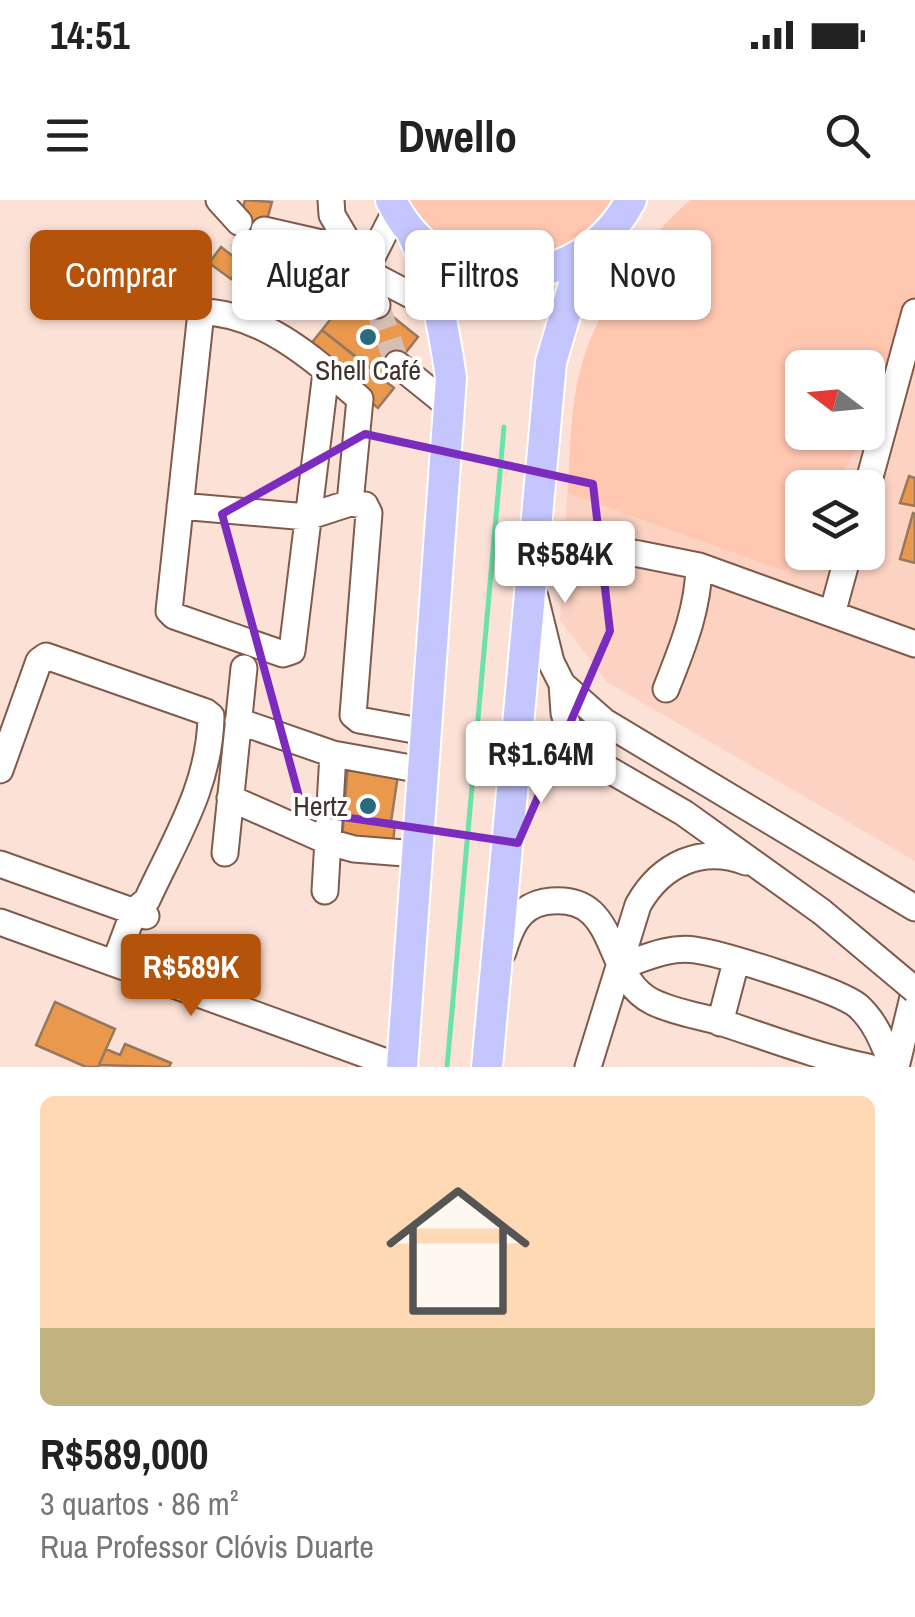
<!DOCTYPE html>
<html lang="pt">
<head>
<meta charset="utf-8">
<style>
	body { margin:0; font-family:"Archivo Narrow",sans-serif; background:#f6f6f6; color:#222; height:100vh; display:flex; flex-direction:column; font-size:38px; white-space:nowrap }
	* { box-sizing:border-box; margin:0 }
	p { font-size:32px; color:#767676 }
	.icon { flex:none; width:55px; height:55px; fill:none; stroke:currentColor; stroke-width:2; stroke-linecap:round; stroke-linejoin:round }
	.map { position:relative; height:867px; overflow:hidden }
	.side { display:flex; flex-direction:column; background:#fff; flex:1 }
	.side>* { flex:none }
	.guide { position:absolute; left:30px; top:30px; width:855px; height:90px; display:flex; gap:20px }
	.needle { width:65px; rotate:286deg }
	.tools { position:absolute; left:785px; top:150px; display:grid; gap:20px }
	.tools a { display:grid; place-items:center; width:100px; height:100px; border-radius:15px; background:#fff; box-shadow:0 2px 8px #0004; font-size:50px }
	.price { position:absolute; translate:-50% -85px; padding:0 22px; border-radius:10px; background:#fff; color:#222; font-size:32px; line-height:65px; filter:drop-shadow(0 2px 5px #0008) }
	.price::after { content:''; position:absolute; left:50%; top:60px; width:30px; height:22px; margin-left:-15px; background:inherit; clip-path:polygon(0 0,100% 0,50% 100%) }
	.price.on { background:#b45309; color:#fff }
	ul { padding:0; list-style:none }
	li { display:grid; align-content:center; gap:20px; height:530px; padding:0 40px }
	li+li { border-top:2px solid #e0e0e0 }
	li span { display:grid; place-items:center; height:310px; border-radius:15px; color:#555 }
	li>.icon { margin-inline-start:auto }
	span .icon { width:180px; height:180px; fill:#fffc; stroke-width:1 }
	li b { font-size:42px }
	.pill { padding:0 35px; border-radius:15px; background:#fff; box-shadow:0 2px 8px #0004; font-size:35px; line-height:90px }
	.pill.on { background:#b45309; color:#fff }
	.status { display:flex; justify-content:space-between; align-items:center; height:70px; padding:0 50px; background:#fff; direction:ltr }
	.status svg { height:28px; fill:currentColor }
	header { display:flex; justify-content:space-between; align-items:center; height:130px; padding:0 40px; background:#fff; font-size:45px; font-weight:800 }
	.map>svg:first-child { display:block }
	.built { fill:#fcd2c2; fill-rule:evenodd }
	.green { fill:#ffc6b0 }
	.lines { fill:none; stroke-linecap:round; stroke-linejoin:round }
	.stream { stroke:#6be2ac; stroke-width:5 }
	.building { fill:#ea994c; stroke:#98785d; stroke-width:2.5 }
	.minor-tunnel { stroke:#d7beb4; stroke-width:25; stroke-dasharray:25 12; stroke-linecap:butt }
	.minor-casing { stroke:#805a4b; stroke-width:29 }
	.major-casing { stroke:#fff; stroke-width:34 }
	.minor { stroke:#fff; stroke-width:25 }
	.major { stroke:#c5c6fd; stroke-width:30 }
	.minor-bridge-casing { stroke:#805a4b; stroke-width:29; stroke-linecap:butt }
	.minor-bridge { stroke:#fff; stroke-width:25 }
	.marked { fill:none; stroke:#7b2cbf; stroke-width:8; stroke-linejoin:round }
	.poi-dot { fill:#296a7e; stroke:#fff; stroke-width:4 }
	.labels { text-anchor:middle; stroke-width:8; stroke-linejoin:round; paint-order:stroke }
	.poi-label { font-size:28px; fill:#43322c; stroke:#fff }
</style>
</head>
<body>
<div class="status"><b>14:51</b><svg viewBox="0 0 49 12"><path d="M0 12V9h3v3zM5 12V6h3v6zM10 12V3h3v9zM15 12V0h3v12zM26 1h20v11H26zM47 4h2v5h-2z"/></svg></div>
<header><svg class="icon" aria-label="menu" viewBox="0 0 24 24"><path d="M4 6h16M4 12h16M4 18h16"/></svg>Dwello<svg class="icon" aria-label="search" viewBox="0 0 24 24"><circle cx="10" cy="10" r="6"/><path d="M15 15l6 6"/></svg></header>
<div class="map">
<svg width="915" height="867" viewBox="0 0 915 867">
	<rect width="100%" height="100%" fill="#fce1d6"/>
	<!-- built -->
	<path class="built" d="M 690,0 L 915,0 L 915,661 L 607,482 L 560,420 L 571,229 L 578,181 L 603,112 L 632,64 ZM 802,168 L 868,168 L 868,232 L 802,232 ZM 802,288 L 868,288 L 868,352 L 802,352 Z"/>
	<!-- green -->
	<path class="green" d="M 409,0 L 611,0 C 572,63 492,77 434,31 C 424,23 417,10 409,0 Z
		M 690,0 L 915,0 L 915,174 L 889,193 L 868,230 L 868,168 L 802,168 L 802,232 L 866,233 L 834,287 L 802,288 L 802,341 L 785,371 L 568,293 C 570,257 570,220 577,184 C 591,115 638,46 690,0 Z"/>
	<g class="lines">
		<!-- stream -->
		<path class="stream" d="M 447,867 L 504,227"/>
	</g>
	<!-- building -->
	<path class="building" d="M 245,0 L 272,2 L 258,52 L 233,45 Z
		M 221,47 L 242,63 L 231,79 L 209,63 Z
		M 356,87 L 418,137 L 385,179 L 322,130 Z
		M 322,130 L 394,188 L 378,208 L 306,150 Z
		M 909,276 L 915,278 L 915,306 L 900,303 Z
		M 913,313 L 915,314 L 915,363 L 900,359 Z
		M 348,563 L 399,568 L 391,622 L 395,622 L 393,644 L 342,640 Z
		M 55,802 L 115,829 L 98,867 L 86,867 L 36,845 Z
		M 125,844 L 171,863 L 169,867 L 99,865 L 106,849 L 120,855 Z"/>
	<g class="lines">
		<!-- minor-tunnel -->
		<path class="minor-tunnel" d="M 377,105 L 397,164"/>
		<defs>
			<path id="minor" d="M 219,0 L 239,22
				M 331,0 L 332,15 L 365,71 L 377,105
				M 264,30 L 352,50
				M 365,71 L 441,111
				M 365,71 L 396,10
				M 397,164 L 449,206
				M 326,172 L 292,451 L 283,454 L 174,416 L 169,411 L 201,112 C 262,112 316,161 360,199 L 350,303
				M 867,288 L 915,112
				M 180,306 L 307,317 L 350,303 L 365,305 L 369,313 L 353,515 L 359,520 L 425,532
				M 534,353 L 533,339 L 639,354 L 699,366 L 915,444
				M 535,397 L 551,462 L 562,484 L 605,522 L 915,708
				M 832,414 L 849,352
				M 562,484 L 564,513 L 575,550 L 684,613 L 822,712
				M 666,489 C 682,448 698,411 699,366
				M 238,521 L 333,554 L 422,570
				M 0,570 L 39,461 L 46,456 L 206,512 L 211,516 C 210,586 175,639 147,700 L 134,711 L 115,762
				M 230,598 L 329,642 L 354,649 L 417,654
				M 225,653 L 244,468
				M 0,664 L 146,716
				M 325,691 L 333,554
				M 0,722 L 400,867
				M 503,752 C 510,729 518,707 544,702 C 622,689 601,777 653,802 C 674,812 699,816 720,822 C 769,838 818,857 868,867
				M 619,767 C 643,759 669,746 695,750 C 723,754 839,790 858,806 C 876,822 884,845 893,867
				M 720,823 L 736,762
				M 588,867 L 638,705 C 661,664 702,645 746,662
				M 896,867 L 915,789"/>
			<path id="major" d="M 391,0 C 439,102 581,97 631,0
				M 402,867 L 451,178 C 443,123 435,81 411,31
				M 487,867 L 551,162 L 576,78 L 597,45"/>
		</defs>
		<!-- minor casing -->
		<use href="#minor" class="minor-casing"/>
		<!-- major casing -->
		<use href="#major" class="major-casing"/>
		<!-- minor -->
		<use href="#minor" class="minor"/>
		<!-- major -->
		<use href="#major" class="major"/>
		<defs>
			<path id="minor-bridge" d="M 822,712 L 915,790"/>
		</defs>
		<!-- minor-bridge casing -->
		<use href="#minor-bridge" class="minor-bridge-casing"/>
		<!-- minor-bridge -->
		<use href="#minor-bridge" class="minor-bridge"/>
	</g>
	<!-- marked area -->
	<path class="marked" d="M 365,234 L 593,284 L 610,431 L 518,643 L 303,611 L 222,314 Z"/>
	<!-- markers -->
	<g class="poi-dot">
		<circle cx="368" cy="137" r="10"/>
		<circle cx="368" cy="606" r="10"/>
	</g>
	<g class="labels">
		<!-- poi labels -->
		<g class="poi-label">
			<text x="368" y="180">Shell Café</text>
			<text x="348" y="616" text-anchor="end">Hertz</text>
		</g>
	</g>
</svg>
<div class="tools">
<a><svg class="needle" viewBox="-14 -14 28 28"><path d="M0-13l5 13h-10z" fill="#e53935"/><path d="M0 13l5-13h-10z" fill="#767676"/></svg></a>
<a><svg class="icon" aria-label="layers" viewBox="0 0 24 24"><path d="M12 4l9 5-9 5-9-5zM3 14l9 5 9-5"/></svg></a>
</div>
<b class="price" style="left:565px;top:406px">R$584K</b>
<b class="price" style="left:541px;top:606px">R$1.64M</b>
<b class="price on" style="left:191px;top:819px">R$589K</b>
<div class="guide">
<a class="pill on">Comprar</a>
<a class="pill">Alugar</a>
<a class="pill">Filtros</a>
<a class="pill">Novo</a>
</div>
</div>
<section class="side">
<ul>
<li><span style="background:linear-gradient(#ffd9b3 75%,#c2b280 0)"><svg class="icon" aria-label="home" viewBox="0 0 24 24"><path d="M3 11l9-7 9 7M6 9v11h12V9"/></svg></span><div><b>R$589,000</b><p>3 quartos · 86 m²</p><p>Rua Professor Clóvis Duarte</p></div></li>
</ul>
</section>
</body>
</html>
